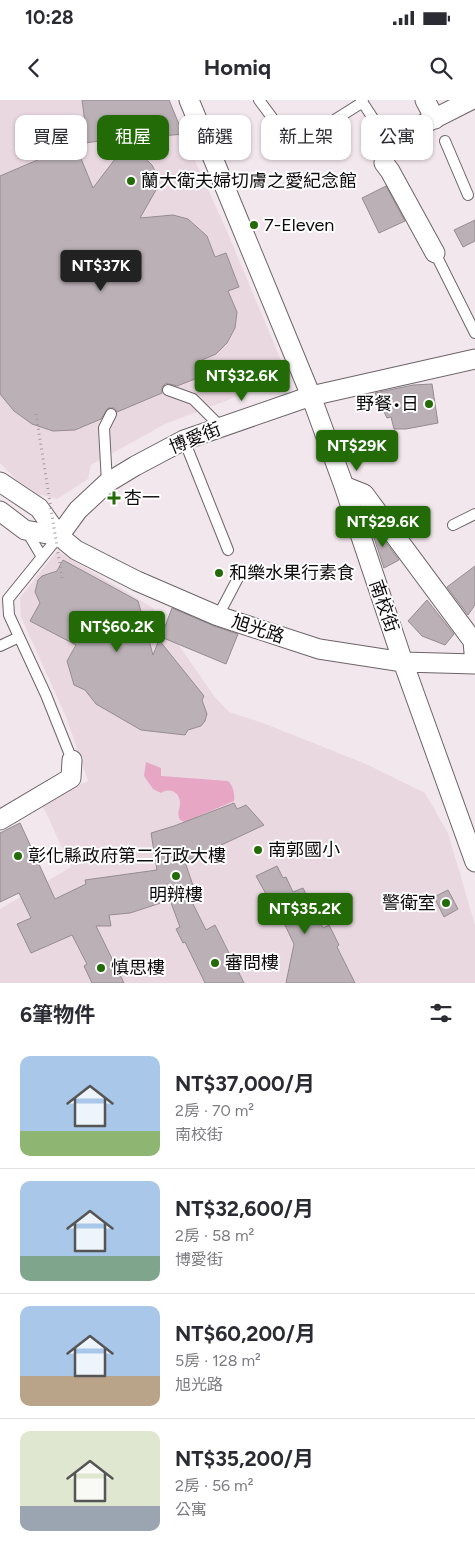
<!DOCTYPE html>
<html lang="zh-TW">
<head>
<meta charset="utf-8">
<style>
	body { margin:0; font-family:Figtree,"Noto Sans TC",sans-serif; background:#f7f7f7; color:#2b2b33; height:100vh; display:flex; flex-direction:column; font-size:19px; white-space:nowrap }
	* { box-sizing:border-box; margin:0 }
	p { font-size:16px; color:#7c7c81 }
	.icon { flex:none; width:28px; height:28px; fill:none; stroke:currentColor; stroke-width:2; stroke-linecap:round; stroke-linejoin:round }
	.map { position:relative; height:883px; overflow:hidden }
	.side { display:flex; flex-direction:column; background:#fff; flex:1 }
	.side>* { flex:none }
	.hud { position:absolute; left:15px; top:15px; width:445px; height:45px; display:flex; gap:10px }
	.price { position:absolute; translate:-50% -42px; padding:0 11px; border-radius:5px; background:#226b07; color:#fff; font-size:16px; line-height:32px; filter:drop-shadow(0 1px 2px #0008) }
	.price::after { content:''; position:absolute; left:50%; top:30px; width:15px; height:11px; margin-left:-8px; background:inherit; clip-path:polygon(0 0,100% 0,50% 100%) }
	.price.current { background:#222; color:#fff }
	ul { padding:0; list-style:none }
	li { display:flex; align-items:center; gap:15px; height:125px; padding:0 20px }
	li+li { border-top:1px solid #e1e1e2 }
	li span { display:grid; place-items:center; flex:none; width:140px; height:100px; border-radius:10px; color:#555 }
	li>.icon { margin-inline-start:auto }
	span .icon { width:60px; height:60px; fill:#fffc; stroke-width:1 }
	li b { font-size:21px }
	h2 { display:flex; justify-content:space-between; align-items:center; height:60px; padding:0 20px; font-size:21px }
	.chip { padding:0 18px; border-radius:10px; background:#fff; box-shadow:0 1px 4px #0004; font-size:18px; line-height:45px }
	.chip.current { background:#226b07; color:#fff }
	.status { display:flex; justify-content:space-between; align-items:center; height:35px; padding:0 25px; background:#fff; direction:ltr }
	.status svg { height:14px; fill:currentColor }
	header { display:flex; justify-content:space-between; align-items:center; height:65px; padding:0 20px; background:#fff; font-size:22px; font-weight:700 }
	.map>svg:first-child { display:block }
	.built { fill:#ead8e0 }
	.green { fill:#e6a6c4 }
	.building { fill:#bab0b5; stroke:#958c90 }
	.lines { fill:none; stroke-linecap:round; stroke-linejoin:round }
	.service-casing { stroke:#6d6468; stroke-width:12 }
	.minor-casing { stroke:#6d6468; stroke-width:21 }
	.service { stroke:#fff; stroke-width:10 }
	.minor { stroke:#fff; stroke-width:19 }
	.path-bridge { stroke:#a39b9f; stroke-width:3; stroke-dasharray:1 4; stroke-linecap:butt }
	.poi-dot { fill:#226b07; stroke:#fff; stroke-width:2 }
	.labels { text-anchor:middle; stroke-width:4; stroke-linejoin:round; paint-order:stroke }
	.poi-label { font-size:18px; fill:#0e0b0d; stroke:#fff; text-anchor:start }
	.street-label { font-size:18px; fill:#0e0b0d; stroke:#fff }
</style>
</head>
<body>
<div class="status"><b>10:28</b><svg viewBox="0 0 49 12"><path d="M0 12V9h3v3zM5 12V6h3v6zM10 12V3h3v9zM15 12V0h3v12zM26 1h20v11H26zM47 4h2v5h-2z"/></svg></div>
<header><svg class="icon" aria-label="back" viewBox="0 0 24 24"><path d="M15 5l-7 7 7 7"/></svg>Homiq<svg class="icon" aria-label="search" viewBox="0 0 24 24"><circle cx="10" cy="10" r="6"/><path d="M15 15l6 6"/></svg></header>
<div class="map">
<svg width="475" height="883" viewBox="0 0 475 883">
	<rect width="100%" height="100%" fill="#f2e7ec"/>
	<!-- built -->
	<path class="built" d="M 0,0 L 82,0 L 88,43 L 103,41 L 98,0 L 145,38 L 183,34 L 226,129 L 288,277 L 165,324 L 91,365 L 88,379 L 57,399 L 38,394 L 18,381 L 0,363 Z
		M 57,451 L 153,508 L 214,596 L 229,612 L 263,623 L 366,664 L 425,693 L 448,733 L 475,825 L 475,883 L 0,883 L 0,809 L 71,767 L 41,702 L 88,681 L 67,619 L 21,517 L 20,498 Z"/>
	<!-- green -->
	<path class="green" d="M 146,662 L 161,668 L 161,676 L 228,681 C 233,685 235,695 234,701 L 185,722 L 180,720 C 176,711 181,709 180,701 C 178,691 169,688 161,693 L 153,689 L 144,676 Z"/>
	<!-- building -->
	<path class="building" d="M 82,0 L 169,0 L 183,34 L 130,39 L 131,37 L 61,46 L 57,34 L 85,23 Z
		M 128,42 L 152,65 L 156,73 L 157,81 L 156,90 L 140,118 L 173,115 L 188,119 L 207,136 L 215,157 L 226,153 L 239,187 L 228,191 L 237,212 L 235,228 L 227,243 L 216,254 L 202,260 L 203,264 L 196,268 L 200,277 L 177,286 L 166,283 L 162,287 L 162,293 L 117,312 L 114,308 L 108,308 L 101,319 L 75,330 L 53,331 L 32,324 L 14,311 L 0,294 L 0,76 L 75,44 L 93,88 Z
		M 386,86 L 405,121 L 379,133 L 362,98 Z
		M 475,120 L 475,141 L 463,147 L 454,130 Z
		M 432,284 L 438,323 L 406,329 L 394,329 L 391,317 L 387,318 L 375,293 L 413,285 Z
		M 367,417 L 399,460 L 384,468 Z
		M 63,460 L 138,501 L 153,555 L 159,540 L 204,596 L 202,600 L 207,614 L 205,621 L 201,626 L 188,630 L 185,635 L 141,630 L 96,604 L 85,590 L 74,585 L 67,561 L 76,545 L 30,521 L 40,503 L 35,492 L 38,480 L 42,476 L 57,471 Z
		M 475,466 L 475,505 L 468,515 L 447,487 Z
		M 427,500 L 454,534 L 445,545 L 422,536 L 408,521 Z
		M 172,508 L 214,526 L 238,534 L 226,564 L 161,537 Z
		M 234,703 L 237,709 L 246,705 L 264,725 L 185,762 L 198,800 L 192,802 L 206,830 L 215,825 L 244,883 L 205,883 L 185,842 L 183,843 L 176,829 L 180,827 L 170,800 L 130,813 L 109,815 L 111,826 L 96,826 L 124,883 L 92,883 L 84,866 L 87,864 L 72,835 L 31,853 L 17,824 L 31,818 L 19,793 L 0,802 L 0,733 L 20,723 L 55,799 L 86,784 L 85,780 L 157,770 L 151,733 L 174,726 Z
		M 277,766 L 283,778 L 286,777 L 293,792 L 303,788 L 323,828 L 329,825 L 339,845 L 337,847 L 355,883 L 286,883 L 294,844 L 274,802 L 271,803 L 256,776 Z
		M 448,790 L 458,809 L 444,817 L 434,797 Z"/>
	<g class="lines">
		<defs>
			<path id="service" d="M 259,0 L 288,39 L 298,43 L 363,2
				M 361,0 L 378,26 L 392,40
				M 445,41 L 468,95
				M 435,153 L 475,233
				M 168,290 L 193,299 L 221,327
				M 184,340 L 228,450
				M 107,383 L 104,328 L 111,314
				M 453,425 L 475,414
				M 26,430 L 42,457
				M 59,436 L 8,499 L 9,515 L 46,595 L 72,660
				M 218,516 L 238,478
				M 0,546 L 19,537"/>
			<path id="minor" d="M 189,0 L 311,296 L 344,386 L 403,562 L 475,762
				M 425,0 L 435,19
				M 435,153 L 390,71 L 384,63 L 386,51 L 392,40 L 471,0
				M 0,382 L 39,408 L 59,436 L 76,450 L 137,481 L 218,516 L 319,549 L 403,562 L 475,564
				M 344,386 L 364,394 L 473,541 L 475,564
				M 0,411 L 25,430 L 59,436
				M 59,436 L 78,410 L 107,383 L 135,366 L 184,340 L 311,296 L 475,259
				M 0,720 L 71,678 L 72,660"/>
		</defs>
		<!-- service casing -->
		<use href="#service" class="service-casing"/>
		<!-- minor casing -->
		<use href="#minor" class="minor-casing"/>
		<!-- service -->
		<use href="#service" class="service"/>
		<!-- minor -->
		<use href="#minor" class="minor"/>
		<!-- path-bridge -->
		<path class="path-bridge" d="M 36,314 L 62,478"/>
	</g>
	<!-- markers -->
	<g class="poi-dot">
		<circle cx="131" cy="81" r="5"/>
		<circle cx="254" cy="125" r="5"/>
		<circle cx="429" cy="304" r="5"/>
		<path d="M111.5 390.5h5v5h5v5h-5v5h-5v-5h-5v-5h5z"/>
		<circle cx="219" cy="473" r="5"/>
		<circle cx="258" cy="750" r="5"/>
		<circle cx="18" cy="756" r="5"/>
		<circle cx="176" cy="776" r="5"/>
		<circle cx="446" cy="803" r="5"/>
		<circle cx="215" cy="863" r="5"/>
		<circle cx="101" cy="868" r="5"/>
	</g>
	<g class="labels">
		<!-- poi labels -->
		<g class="poi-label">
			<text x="141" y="87">蘭大衛夫婦切膚之愛紀念館</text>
			<text x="264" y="131">7-Eleven</text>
			<text x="419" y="310" text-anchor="end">野餐•日</text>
			<text x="124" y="404">杏一</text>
			<text x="229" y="479">和樂水果行素食</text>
			<text x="268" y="756">南郭國小</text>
			<text x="28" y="762">彰化縣政府第二行政大樓</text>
			<text x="176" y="801" text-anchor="middle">明辨樓</text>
			<text x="436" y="809" text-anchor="end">警衛室</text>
			<text x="225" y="869">審問樓</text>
			<text x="111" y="874">慎思樓</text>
		</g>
		<!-- street labels -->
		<g class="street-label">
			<text transform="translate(195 338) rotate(-22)" y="6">博愛街</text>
			<text transform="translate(384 506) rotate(71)" y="6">南校街</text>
			<text transform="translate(258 529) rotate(18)" y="6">旭光路</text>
		</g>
	</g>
</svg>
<b class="price current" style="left:101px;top:192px">NT$37K</b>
<b class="price" style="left:242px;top:302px">NT$32.6K</b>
<b class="price" style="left:357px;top:372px">NT$29K</b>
<b class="price" style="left:383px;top:448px">NT$29.6K</b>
<b class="price" style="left:117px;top:553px">NT$60.2K</b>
<b class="price" style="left:305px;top:835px">NT$35.2K</b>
<div class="hud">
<a class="chip">買屋</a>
<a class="chip current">租屋</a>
<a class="chip">篩選</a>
<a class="chip">新上架</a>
<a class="chip">公寓</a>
</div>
</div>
<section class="side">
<h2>6筆物件<svg class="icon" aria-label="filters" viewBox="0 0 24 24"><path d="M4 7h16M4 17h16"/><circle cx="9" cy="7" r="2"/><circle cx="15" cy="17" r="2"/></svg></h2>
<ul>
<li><span style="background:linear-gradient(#a9c7e8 75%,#8fb573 0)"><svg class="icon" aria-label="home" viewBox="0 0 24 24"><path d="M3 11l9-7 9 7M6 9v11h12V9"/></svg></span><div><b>NT$37,000/月</b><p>2房 · 70 m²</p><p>南校街</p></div></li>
<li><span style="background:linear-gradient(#a9c7e8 75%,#7fa58c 0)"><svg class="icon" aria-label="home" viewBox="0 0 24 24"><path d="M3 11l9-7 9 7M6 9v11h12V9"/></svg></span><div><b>NT$32,600/月</b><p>2房 · 58 m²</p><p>博愛街</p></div></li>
<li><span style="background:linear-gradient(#a9c7e8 70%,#b9a48a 0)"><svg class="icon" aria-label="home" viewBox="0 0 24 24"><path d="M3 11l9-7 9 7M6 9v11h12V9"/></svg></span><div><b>NT$60,200/月</b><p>5房 · 128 m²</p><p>旭光路</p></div></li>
<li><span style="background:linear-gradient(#dfe7d0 75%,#9aa5b1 0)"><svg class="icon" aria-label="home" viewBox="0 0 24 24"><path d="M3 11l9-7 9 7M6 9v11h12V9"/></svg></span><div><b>NT$35,200/月</b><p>2房 · 56 m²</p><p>公寓</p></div></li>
</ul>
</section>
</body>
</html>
